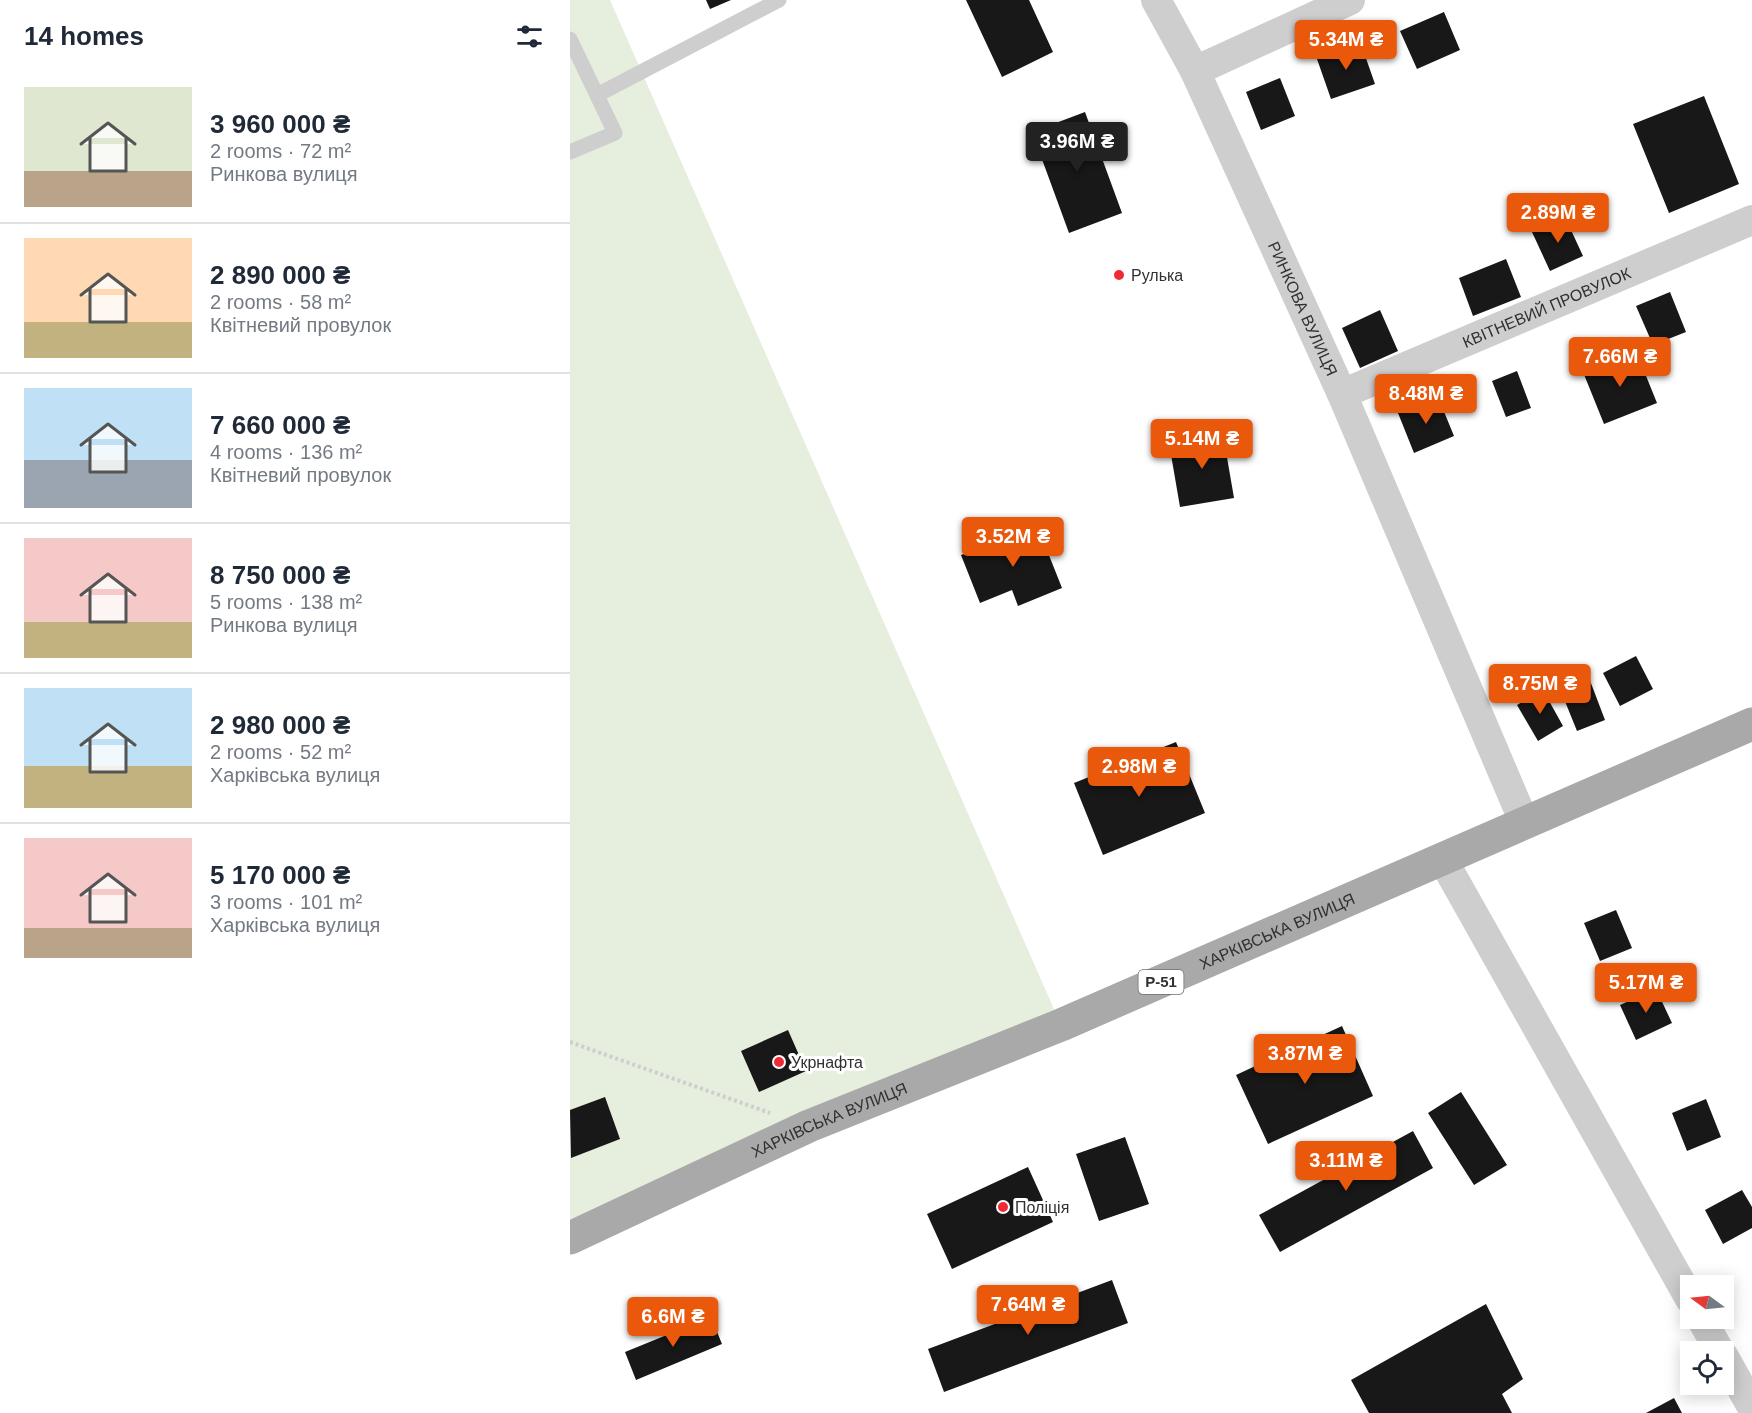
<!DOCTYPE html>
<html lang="en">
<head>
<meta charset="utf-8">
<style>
	body { margin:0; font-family:Arial,sans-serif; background:#f6f6f7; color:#1f2937; height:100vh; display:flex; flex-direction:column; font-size:22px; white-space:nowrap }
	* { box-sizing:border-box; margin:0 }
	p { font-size:20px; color:#747a83 }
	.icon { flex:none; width:33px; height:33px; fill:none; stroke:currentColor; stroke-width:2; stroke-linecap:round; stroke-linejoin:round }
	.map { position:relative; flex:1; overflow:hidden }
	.sheet { display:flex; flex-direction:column; background:#fff; width:570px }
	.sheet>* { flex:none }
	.needle { width:39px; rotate:285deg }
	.tools { position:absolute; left:1110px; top:1275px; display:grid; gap:12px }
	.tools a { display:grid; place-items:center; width:54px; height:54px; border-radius:0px; background:#fff; box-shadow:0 3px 15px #0003; font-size:30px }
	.price { position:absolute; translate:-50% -51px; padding:0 14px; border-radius:6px; background:#ea580c; color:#fff; font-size:20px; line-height:39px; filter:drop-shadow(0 2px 3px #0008) }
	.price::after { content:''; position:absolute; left:50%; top:36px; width:18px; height:14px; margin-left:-9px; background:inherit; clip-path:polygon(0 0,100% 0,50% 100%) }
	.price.current { background:#222; color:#fff }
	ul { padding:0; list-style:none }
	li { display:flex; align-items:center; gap:18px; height:150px; padding:0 24px }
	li+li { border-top:2px solid #e0e1e3 }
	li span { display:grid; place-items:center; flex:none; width:168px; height:120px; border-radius:0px; color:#555 }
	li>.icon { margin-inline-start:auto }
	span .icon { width:72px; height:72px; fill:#fffc; stroke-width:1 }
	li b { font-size:26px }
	h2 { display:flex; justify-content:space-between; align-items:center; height:72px; padding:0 24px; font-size:26px }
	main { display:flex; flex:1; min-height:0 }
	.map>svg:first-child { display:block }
	.green { fill:#e6eede }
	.building { fill:#181818 }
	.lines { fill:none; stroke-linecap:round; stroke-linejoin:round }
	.path { stroke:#cecece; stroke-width:4; stroke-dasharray:3 3; stroke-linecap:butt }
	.lane { stroke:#cecece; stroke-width:15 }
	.street { stroke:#cecece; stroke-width:30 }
	.primary { stroke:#a9a9a9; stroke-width:33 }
	.poi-dot { fill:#f02a35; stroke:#fff; stroke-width:2 }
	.labels { text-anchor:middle; stroke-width:6; stroke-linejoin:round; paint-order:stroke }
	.shield { fill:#fff; stroke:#6f6f6f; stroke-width:1.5 }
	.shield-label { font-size:15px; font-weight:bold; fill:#313131 }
	.poi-label { font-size:16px; fill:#313131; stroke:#fff; text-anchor:start }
	.street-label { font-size:16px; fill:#313131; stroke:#fff }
</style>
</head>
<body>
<main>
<section class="sheet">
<h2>14 homes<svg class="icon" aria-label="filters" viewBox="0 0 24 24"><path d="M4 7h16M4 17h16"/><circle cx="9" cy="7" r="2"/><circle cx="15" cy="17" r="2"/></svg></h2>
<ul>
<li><span style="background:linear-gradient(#dfe7d0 70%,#b9a48a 0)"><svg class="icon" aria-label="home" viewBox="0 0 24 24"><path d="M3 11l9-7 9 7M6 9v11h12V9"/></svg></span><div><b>3 960 000 ₴</b><p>2 rooms · 72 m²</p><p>Ринкова вулиця</p></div></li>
<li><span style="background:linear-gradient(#ffd9b3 70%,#c2b280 0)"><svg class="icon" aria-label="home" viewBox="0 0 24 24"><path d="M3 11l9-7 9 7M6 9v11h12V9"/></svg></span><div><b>2 890 000 ₴</b><p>2 rooms · 58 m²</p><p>Квітневий провулок</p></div></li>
<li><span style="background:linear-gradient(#bfe0f5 60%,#9aa5b1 0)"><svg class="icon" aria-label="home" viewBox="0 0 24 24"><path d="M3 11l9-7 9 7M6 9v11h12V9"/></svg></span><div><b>7 660 000 ₴</b><p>4 rooms · 136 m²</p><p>Квітневий провулок</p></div></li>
<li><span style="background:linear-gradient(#f6c9c9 70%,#c2b280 0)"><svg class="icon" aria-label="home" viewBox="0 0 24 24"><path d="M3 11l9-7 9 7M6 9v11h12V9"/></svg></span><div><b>8 750 000 ₴</b><p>5 rooms · 138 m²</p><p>Ринкова вулиця</p></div></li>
<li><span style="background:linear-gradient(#bfe0f5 65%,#c2b280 0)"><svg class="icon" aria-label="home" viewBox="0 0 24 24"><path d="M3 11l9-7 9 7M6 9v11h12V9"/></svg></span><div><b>2 980 000 ₴</b><p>2 rooms · 52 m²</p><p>Харківська вулиця</p></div></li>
<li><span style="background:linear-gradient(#f6c9c9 75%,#b9a48a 0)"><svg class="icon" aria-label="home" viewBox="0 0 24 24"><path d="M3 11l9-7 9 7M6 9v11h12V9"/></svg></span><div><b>5 170 000 ₴</b><p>3 rooms · 101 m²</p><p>Харківська вулиця</p></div></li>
</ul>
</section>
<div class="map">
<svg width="1182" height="1413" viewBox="0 0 1182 1413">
	<rect width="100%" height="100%" fill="#fff"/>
	<!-- green -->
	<path class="green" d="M 0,0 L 40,0 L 491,1025 L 0,1238 Z"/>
	<!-- building -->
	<path class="building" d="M 136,0 L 161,0 L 140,9 Z
		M 396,0 L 459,0 L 483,52 L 432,77 Z
		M 874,12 L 890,50 L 847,69 L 830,31 Z
		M 791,44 L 805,84 L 761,99 L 747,59 Z
		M 710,78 L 725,116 L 691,130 L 676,92 Z
		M 1134,96 L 1169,184 L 1099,213 L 1063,124 Z
		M 515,112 L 552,213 L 499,233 L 462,132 Z
		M 995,217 L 1013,256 L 980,271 L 962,232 Z
		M 936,259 L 951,297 L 903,316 L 889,278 Z
		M 1100,292 L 1116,332 L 1083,345 L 1066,306 Z
		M 810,310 L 828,351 L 790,368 L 772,328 Z
		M 1066,351 L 1087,403 L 1034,424 L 1013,372 Z
		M 947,371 L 961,408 L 936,417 L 922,381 Z
		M 868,397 L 884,436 L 844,453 L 828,413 Z
		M 653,434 L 664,498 L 610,507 L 599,443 Z
		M 467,525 L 492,588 L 448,606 L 442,590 L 410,603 L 391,555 Z
		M 1066,656 L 1083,689 L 1050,706 L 1033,673 Z
		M 1019,678 L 1035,720 L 1007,731 L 990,689 Z
		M 973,690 L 993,726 L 968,741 L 947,705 Z
		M 606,742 L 635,813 L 533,855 L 504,783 Z
		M 1046,910 L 1062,948 L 1030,961 L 1014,923 Z
		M 1086,989 L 1102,1023 L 1066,1040 L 1050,1005 Z
		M 772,1026 L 803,1096 L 698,1144 L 666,1075 Z
		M 218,1030 L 236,1071 L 189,1092 L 171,1051 Z
		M 891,1092 L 937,1165 L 904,1185 L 858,1113 Z
		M 35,1097 L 50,1139 L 1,1158 L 0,1110 Z
		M 1136,1099 L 1151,1137 L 1117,1151 L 1102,1113 Z
		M 843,1131 L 863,1168 L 710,1252 L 689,1215 Z
		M 555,1137 L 579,1204 L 529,1221 L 506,1154 Z
		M 458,1167 L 483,1222 L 382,1269 L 357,1214 Z
		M 1172,1190 L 1182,1207 L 1182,1228 L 1153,1244 L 1135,1210 Z
		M 542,1280 L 558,1323 L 374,1392 L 358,1349 Z
		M 916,1304 L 953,1379 L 932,1394 L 942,1413 L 799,1413 L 781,1380 Z
		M 141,1317 L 152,1344 L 66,1380 L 55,1352 Z
		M 1104,1398 L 1112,1413 L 1076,1413 Z"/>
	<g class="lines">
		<!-- path -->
		<path class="path" d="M 0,1042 L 200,1113"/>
		<!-- lane -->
		<path class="lane" d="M 0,39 L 45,133 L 0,152
			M 27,95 L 209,0"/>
		<!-- street -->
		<g class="street">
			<path id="s1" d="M 586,0 L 625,71 L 772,394 L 954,822"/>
			<path d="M 625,71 L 780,0"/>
			<path id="s2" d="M 772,394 L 1182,220"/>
			<path d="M 873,860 L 1120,1299"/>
			<path d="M 1131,1318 L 1150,1352"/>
			<path d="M 1154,1357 L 1182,1407"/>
		</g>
		<!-- primary -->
		<path class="primary" id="s3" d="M 0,1238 L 239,1126 L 491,1025 L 1182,724"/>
	</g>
	<!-- markers -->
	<g class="poi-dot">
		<circle cx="549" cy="275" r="6"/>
		<circle cx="209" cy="1062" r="6"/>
		<circle cx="433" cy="1207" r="6"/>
	</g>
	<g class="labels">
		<!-- shield labels -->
		<rect class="shield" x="568.5" y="970" width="45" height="24" rx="4.5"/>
		<g class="shield-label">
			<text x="591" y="987">Р-51</text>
		</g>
		<!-- poi labels -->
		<g class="poi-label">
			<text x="561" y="281">Рулька</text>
			<text x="221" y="1068">Укрнафта</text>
			<text x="445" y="1213">Поліція</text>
		</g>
		<!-- street labels -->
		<g class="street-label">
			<text dy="6" stroke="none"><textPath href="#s2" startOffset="222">КВІТНЕВИЙ ПРОВУЛОК</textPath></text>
			<text dy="6" stroke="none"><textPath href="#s1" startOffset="342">РИНКОВА ВУЛИЦЯ</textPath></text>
			<text dy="6" stroke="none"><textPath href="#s3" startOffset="771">ХАРКІВСЬКА ВУЛИЦЯ</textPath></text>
			<text dy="6" stroke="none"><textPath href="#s3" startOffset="285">ХАРКІВСЬКА ВУЛИЦЯ</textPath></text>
		</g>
	</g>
</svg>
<div class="tools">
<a><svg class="needle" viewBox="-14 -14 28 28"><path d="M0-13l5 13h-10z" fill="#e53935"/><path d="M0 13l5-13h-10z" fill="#747a83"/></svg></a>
<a><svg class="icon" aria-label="locate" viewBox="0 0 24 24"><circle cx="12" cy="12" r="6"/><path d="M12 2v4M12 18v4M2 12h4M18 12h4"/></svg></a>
</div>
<b class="price" style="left:776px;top:71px">5.34M ₴</b>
<b class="price current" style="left:507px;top:173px">3.96M ₴</b>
<b class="price" style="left:988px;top:244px">2.89M ₴</b>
<b class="price" style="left:1050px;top:388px">7.66M ₴</b>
<b class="price" style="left:856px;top:425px">8.48M ₴</b>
<b class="price" style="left:632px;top:470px">5.14M ₴</b>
<b class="price" style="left:443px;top:568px">3.52M ₴</b>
<b class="price" style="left:970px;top:715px">8.75M ₴</b>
<b class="price" style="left:569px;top:798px">2.98M ₴</b>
<b class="price" style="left:1076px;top:1014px">5.17M ₴</b>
<b class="price" style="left:735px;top:1085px">3.87M ₴</b>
<b class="price" style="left:776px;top:1192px">3.11M ₴</b>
<b class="price" style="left:458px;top:1336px">7.64M ₴</b>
<b class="price" style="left:103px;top:1348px">6.6M ₴</b>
</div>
</main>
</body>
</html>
